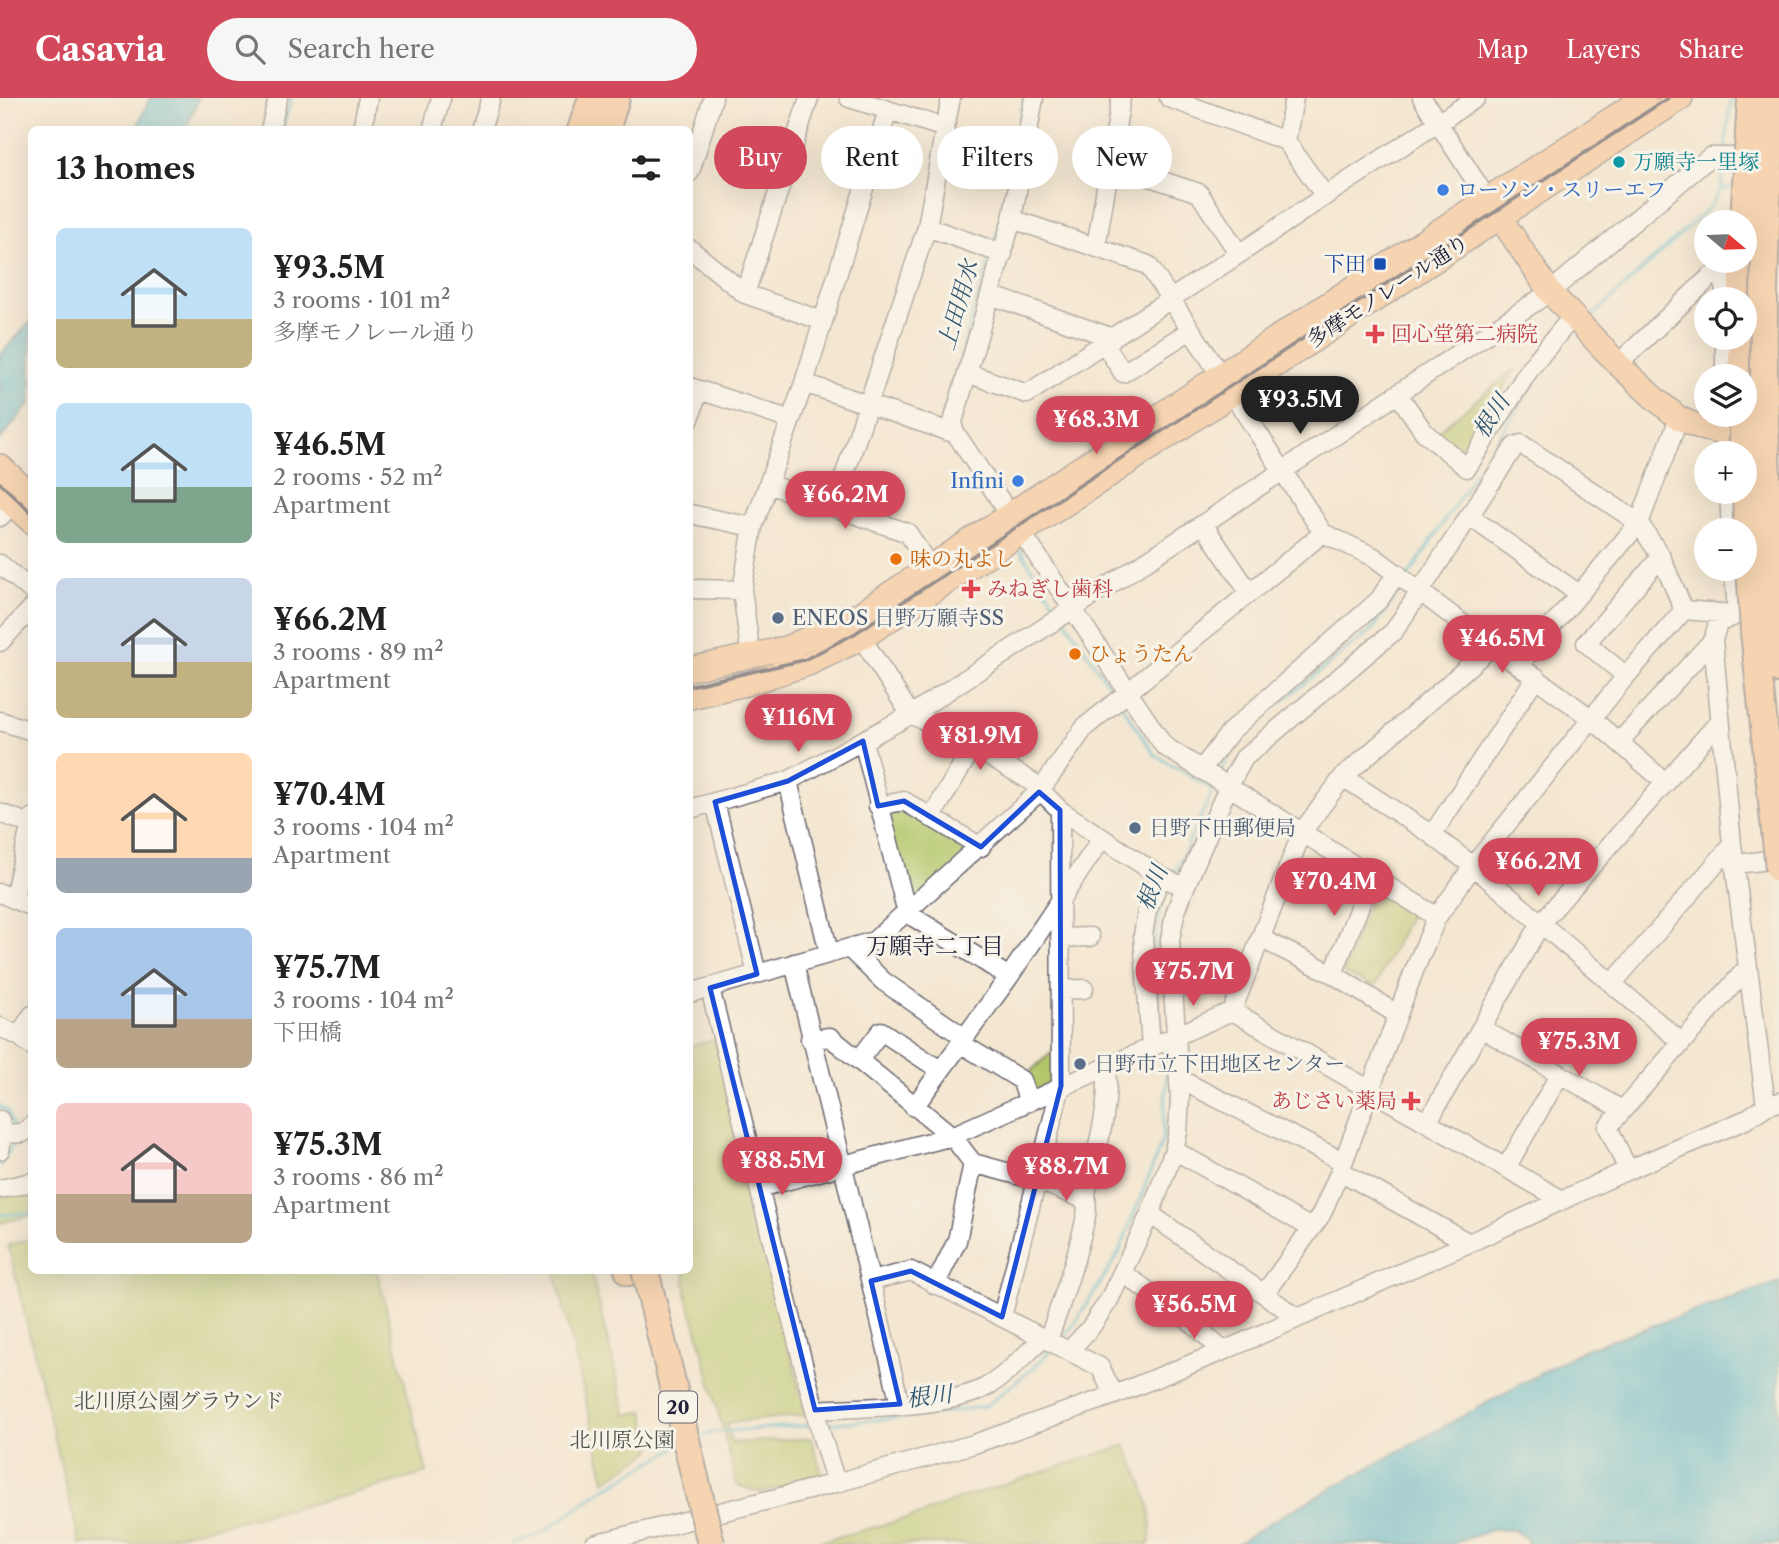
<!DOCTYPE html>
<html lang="en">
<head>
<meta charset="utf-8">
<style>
	body { margin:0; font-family:"Libre Caslon Text","Noto Serif JP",serif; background:#f6f6f6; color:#222; height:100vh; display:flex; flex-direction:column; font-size:26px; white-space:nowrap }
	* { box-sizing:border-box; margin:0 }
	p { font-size:23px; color:#767676 }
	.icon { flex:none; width:38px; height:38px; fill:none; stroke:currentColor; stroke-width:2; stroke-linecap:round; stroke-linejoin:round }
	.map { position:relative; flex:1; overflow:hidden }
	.side { position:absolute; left:28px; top:28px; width:665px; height:1148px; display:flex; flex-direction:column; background:#fff; border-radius:10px; box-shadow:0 7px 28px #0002 }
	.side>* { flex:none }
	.banner { position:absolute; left:714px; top:28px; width:665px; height:63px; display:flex; gap:14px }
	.needle { width:46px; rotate:109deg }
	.tools { position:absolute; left:1694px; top:112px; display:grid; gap:14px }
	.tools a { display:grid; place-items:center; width:63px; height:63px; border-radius:50%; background:#fff; box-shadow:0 7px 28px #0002; font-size:35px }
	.price { position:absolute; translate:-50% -60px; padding:0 16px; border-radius:24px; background:#d1495b; color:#fff; font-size:23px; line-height:46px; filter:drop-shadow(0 2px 4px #0008) }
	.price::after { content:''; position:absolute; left:50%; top:42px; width:21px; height:16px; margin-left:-10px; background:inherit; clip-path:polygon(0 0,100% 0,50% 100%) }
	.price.selected { background:#222; color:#fff }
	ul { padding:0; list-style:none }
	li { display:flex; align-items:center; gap:21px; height:175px; padding:0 28px }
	li span { display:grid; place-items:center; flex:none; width:196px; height:140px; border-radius:10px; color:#555 }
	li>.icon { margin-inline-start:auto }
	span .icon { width:84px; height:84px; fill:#fffc; stroke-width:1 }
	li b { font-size:30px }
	h2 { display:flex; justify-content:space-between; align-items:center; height:84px; padding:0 28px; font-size:30px }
	.chip { padding:0 24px; border-radius:32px; background:#fff; box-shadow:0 7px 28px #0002; font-size:24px; line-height:63px }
	.chip.selected { background:#d1495b; color:#fff }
	header { display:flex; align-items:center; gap:42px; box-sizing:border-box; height:98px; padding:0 35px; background:#d1495b; color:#fff }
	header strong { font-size:33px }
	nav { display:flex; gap:38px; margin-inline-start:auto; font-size:24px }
	.search { width:490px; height:63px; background:#f6f6f6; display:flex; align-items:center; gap:18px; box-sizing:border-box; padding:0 24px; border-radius:38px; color:#767676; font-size:26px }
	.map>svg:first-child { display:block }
	.green { fill:#b3c76b; stroke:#6a7453; stroke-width:2 }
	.water { fill:#51b7cf; stroke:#3a6c85; stroke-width:2 }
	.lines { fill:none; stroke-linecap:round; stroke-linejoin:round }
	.stream { stroke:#51b7cf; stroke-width:3.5 }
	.minor-casing { stroke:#6c6770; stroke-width:21 }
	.major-casing { stroke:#6c6770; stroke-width:26 }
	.highway-casing { stroke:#6c6770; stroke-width:30 }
	.minor { stroke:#fff; stroke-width:18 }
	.major { stroke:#f9bd89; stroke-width:23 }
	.highway { stroke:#f9bd89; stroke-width:26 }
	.rail { stroke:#22223b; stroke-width:3.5 }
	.highway-bridge-casing { stroke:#6c6770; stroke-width:30; stroke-linecap:butt }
	.highway-bridge { stroke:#f9bd89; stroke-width:26 }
	.marked { fill:none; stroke:#1d4ed8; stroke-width:5; stroke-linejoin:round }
	.culture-dot { fill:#0f9aa8; stroke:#f7f3e8; stroke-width:2.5 }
	.shop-dot { fill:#3f7fe0; stroke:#f7f3e8; stroke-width:2.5 }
	.transit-dot { fill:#1a4fb4; stroke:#f7f3e8; stroke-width:2.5 }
	.health-dot { fill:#e0444e; stroke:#f7f3e8; stroke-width:2.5 }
	.food-dot { fill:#e8710a; stroke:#f7f3e8; stroke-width:2.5 }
	.service-dot { fill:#5c6f8a; stroke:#f7f3e8; stroke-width:2.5 }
	.labels { text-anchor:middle; stroke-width:6; stroke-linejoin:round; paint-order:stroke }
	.shield { fill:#f7f3e8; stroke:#62616f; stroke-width:2 }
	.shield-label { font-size:19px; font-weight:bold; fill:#22223b }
	.culture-label { font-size:21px; fill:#0d838f; stroke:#f7f3e8; text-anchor:start }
	.shop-label { font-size:21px; fill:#366cbe; stroke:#f7f3e8; text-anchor:start }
	.transit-label { font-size:21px; fill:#164399; stroke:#f7f3e8; text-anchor:end }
	.street-label { font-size:21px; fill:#22223b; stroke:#f7f3e8 }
	.health-label { font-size:21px; fill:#be3a42; stroke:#f7f3e8; text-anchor:start }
	.food-label { font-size:21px; fill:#c56008; stroke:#f7f3e8; text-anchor:start }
	.service-label { font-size:21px; fill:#4e5e75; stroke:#f7f3e8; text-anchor:start }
	.park-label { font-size:21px; fill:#4e5449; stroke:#f7f3e8 }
	.water-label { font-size:23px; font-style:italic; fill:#32566f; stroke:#f7f3e8 }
	.neighbourhood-label { font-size:23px; fill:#22223b; stroke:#f7f3e8 }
</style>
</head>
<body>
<header>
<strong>Casavia</strong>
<div class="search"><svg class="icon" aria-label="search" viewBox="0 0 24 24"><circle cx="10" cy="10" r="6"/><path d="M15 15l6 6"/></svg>Search here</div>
<nav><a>Map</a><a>Layers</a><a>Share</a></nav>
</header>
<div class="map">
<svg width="1779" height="1446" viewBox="0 0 1779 1446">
	<rect width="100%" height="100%" fill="#f7f3e8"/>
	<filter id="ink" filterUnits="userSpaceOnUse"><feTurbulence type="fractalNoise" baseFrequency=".0143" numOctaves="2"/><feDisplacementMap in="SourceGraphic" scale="14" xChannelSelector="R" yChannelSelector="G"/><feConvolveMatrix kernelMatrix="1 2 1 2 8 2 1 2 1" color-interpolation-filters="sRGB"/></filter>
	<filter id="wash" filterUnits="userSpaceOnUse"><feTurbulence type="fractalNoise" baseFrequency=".00686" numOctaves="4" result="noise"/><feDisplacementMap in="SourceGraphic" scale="28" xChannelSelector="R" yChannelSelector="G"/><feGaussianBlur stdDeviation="1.57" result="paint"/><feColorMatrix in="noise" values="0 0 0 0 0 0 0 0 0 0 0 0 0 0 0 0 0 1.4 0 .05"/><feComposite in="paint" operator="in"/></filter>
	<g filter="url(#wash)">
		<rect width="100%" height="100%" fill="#f4e7d1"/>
		<!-- green -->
		<path class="green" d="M 1516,270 L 1464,354 L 1437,334 Z
			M 904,703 L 981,749 L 907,815 L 878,708 Z
			M 1375,786 L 1414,808 L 1375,889 L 1343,875 Z
			M 715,942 L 806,1317 L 726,1325 L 732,1345 L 811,1340 L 821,1373 L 818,1378 L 761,1395 L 737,1387 L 694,1220 L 687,1201 L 684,1173 L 690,1172 L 690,948 Z
			M 1056,950 L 1061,988 L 1029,1004 L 1021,982 Z
			M 31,1090 L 31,1117 L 0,1125 L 0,1099 Z
			M 31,1141 L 32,1172 L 377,1173 L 427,1375 L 325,1403 L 137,1446 L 80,1446 L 8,1147 Z
			M 555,1173 L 591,1173 L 626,1317 L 644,1313 L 652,1352 L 605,1383 Z
			M 1126,1347 C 1139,1379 1157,1410 1149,1446 L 811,1446 L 920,1417 L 956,1402 Z"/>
		<!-- water -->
		<path class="water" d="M 150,0 L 199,0 L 186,31 L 136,31 Z
			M 31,223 L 31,304 L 0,342 L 0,257 Z
			M 1779,1184 L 1779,1446 L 1527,1446 L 1527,1441 L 1513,1432 L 1491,1432 L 1453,1446 L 1237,1446 L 1272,1423 L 1585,1251 Z"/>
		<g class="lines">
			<!-- stream -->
			<path class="stream" d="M 282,32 L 291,0
				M 1725,55 L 1731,0
				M 1721,91 L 1732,89
				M 994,145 L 1002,119 L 1024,0
				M 1588,222 L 1709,110 L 1721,91 L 1724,66
				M 945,327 L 943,318 L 991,156
				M 949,341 L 994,412
				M 1020,452 L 1059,512
				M 1408,479 L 1555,253
				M 1065,521 L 1115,597
				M 1121,606 L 1154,656 L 1213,692
				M 1220,676 L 1234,646 L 1252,627 L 1373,531 L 1402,488
				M 1173,778 L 1216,686
				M 1162,938 C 1157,887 1146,837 1169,788
				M 0,1008 L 8,1014 L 13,1029
				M 0,1067 L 13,1047
				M 0,1117 L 32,1115
				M 1061,1241 L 1071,1231 L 1119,1155 L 1162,1044 L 1167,982 L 1164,950
				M 825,1326 L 929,1317 L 986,1308 L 1033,1270 L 1051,1252
				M 697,1341 L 714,1334 L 814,1327
				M 514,1446 L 544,1434 L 601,1393 L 677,1349"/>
		</g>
	</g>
	<g filter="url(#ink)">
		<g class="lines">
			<defs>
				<path id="minor" d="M 849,0 L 888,12
					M 1034,0 L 1012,121 L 953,324 L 954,333 L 1164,648 L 1437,819
					M 1121,0 L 1110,66 L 1199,95 L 1239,156 L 1104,245 L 1123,275 L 1191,232 L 1323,435 L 1374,459 L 1492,548
					M 1169,0 L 1286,43 L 1325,98 L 1476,0
					M 1422,0 L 1487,101
					M 945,30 L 927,129 L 1003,156
					M 270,32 L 278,0
					M 362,32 L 368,0
					M 432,32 L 441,0
					M 481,32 L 491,0
					M 1286,43 L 1294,0
					M 690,74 L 713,0
					M 1012,121 L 1148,167 L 1191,232
					M 1096,149 L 1110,66
					M 690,151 L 745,196 L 823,223
					M 1239,156 L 1325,98
					M 745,196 L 809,0
					M 990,197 L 1113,240
					M 1725,240 L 1725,278
					M 1618,266 L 1710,179 L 1719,174 L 1724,179 L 1725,201
					M 967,275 L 1027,296 L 1104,245
					M 804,285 L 950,334 L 954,333
					M 690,289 L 791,322
					M 1398,296 L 1424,334 L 1467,370 L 1531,269 L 1572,219
					M 1725,317 L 1727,355
					M 690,321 L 698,292
					M 768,386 L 908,435 L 930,470
					M 1729,394 L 1731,432
					M 834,409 L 927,129
					M 690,416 L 753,429
					M 1469,418 L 1579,496
					M 0,419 L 21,398
					M 1203,426 L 1249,494
					M 0,466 L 32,493
					M 1734,471 L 1737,517 L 1718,525 L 1713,542 L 1732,747 L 1766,1008
					M 690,491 L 742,492
					M 1684,512 L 1733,516
					M 856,531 L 907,611 L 912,616 L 1001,665 L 1032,684 L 1060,712 L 1161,779 L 1185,789
					M 0,544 L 32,510
					M 751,559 L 742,492 L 753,429 L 804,285 L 888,12 L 945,30 L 951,0
					M 1520,566 L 1639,425 L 1679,320
					M 1626,578 L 1586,545 L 1661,459
					M 0,623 L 32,633
					M 863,643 L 907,815 L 1009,879
					M 1620,643 L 1713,542
					M 1201,672 L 1231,633 L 1379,502 L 1397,475
					M 1343,679 L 1432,737 L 1473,768 L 1681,944
					M 788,683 L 829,855
					M 715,704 L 757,876
					M 878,708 L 904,703 L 981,749
					M 690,711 L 788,683 L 912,616 L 1203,426 L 1550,194 L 1710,59 L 1758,59
					M 0,715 L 30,726
					M 931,720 L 974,647
					M 1432,737 L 1536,579
					M 1735,766 L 1779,761
					M 0,795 L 32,809
					M 14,800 L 32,720
					M 1060,840 L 1090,839
					M 1262,841 L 1333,876 L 1398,917
					M 849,850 L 883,883 L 965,940
					M 794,865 L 900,1306
					M 1333,876 L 1371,779
					M 1612,886 L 1732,747
					M 710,890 L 782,1183 L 821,1336 L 836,1385
					M 1061,892 L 1084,891
					M 690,895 L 874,843 L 1039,694 L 1085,629 L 1323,435
					M 1232,913 L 1562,1102
					M 0,929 L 19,938 L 32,948
					M 1481,930 L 1560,976 L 1506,1070
					M 19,938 L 32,917
					M 810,941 L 830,939 L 952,1038 L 973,1065 L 957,1143 L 935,1187
					M 960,945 L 1021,982 L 1029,1004
					M 1151,949 L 1143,837 L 1147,813 L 1161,779
					M 859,962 L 881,933 L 940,972
					M 1560,976 L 1622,1012
					M 1179,981 L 1342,1063
					M 914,1009 L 1009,879 L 1102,740
					M 0,1022 L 3,1036 L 0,1052
					M 1427,1025 L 1541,825 L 1719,624
					M 3,1036 L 23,1035 L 32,1027
					M 1174,1052 L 1311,1130
					M 973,1065 L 1036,1082 L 1086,1102
					M 1628,1072 L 1608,1029 L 1747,870
					M 1340,1073 L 1469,1145
					M 759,1090 L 952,1038 L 1232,913 L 1302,734 L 1343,679 L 1492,548 L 1592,621 L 1666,685
					M 0,1091 L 32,1084
					M 1150,1116 L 1298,1220
					M 1123,1175 L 1191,1224 L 1223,1253
					M 871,1183 L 911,1173 L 1100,1269 L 1114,1297
					M 1264,1196 L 1321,1117 L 1340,1073 L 1414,873 L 1437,819 L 1473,768 L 1626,578 L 1684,512
					M 1002,1219 L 1061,988 L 1060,712
					M 1048,1242 C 1063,1201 1077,1160 1086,1118 C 1088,1109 1085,1100 1087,1091 C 1096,1053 1111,1009 1106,969
					M 1069,1253 L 1091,1229 L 1109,1202 L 1150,1116 L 1174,1052 L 1178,1035 L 1180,999 L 1170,842 L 1175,816 L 1185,789 L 1228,689 L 1244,660 L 1394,533 L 1515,348 L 1521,346 L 1639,425 L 1661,459 L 1684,512
					M 815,1312 C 859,1309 949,1310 986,1289 C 1007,1277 1025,1257 1043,1240
					M 594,1446 L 836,1385 L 974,1346 L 1114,1297 L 1223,1253 L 1469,1145 L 1628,1072 L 1745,1022 L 1766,1008 L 1779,1004"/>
				<path id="major" d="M 1493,109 L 1550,194 L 1618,266 L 1654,300 L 1679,320 L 1702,330 L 1756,343 L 1779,344
					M 0,368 L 32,398
					M 0,395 L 32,424
					M 690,571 L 786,550 L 850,522 L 1487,101 L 1644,0
					M 690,599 L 749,585 L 808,566 L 862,540 L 1681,0"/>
				<path id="highway" d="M 581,32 L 592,0
					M 606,32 L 616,0
					M 1742,201 L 1742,163
					M 1742,240 L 1742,278
					M 1776,532 L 1779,571
					M 1754,534 L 1777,751
					M 628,1172 L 629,1174"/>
			</defs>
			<!-- minor casing -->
			<use href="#minor" class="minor-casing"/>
			<!-- major casing -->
			<use href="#major" class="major-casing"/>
			<!-- highway casing -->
			<use href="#highway" class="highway-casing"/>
			<!-- minor -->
			<use href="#minor" class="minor"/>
			<!-- major -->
			<use href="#major" class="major"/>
			<!-- highway -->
			<use href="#highway" class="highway"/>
			<!-- rail -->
			<path class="rail" d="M 0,385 L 32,415
				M 690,588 L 804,562 L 854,536 L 1668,0"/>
			<defs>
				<path id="highway-bridge" d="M 1775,0 C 1757,177 1763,355 1776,532
					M 1744,124 L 1751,0
					M 1743,317 L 1743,355
					M 1745,385 L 1754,534
					M 1777,751 L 1779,771
					M 645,1172 L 711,1446"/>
			</defs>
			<!-- highway-bridge casing -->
			<use href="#highway-bridge" class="highway-bridge-casing"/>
			<!-- highway-bridge -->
			<use href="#highway-bridge" class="highway-bridge"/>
		</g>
	</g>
	<!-- marked area -->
	<path d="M0 0H1779V1446H0ZM 863,643 L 878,708 L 904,703 L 981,749 L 1039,694 L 1060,712 L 1061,988 L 1002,1219 L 911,1173 L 871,1183 L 900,1306 L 815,1312 L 710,890 L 757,876 L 715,704 L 788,683 Z" fill="#f4e7d1" fill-opacity=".55" fill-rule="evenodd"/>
	<path class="marked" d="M 863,643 L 878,708 L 904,703 L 981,749 L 1039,694 L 1060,712 L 1061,988 L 1002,1219 L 911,1173 L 871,1183 L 900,1306 L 815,1312 L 710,890 L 757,876 L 715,704 L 788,683 Z"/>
	<!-- markers -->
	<circle class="culture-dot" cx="1619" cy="64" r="7"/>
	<g class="shop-dot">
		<circle cx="1443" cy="92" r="7"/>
		<circle cx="1018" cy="383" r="7"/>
	</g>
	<rect class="transit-dot" x="1373" y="159" width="14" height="14" rx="3.5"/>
	<g class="health-dot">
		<path d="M1371.5 225.5h7v7h7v7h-7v7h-7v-7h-7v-7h7z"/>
		<path d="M967.5 480.5h7v7h7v7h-7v7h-7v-7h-7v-7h7z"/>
		<path d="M1407.5 992.5h7v7h7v7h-7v7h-7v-7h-7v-7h7z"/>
	</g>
	<g class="food-dot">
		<circle cx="896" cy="461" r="7"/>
		<circle cx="1075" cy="556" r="7"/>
	</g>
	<g class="service-dot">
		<circle cx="778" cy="520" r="7"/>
		<circle cx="1135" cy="730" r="7"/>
		<circle cx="1080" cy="966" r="7"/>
	</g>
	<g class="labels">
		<!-- shield labels -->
		<rect class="shield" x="659" y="1293.5" width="38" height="31" rx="5"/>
		<g class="shield-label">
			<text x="678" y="1316">20</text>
		</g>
		<!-- culture labels -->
		<g class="culture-label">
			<text x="1633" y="71">万願寺一里塚</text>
		</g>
		<!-- shop labels -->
		<g class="shop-label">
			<text x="1457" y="99">ローソン・スリーエフ</text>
			<text x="1004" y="390" text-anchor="end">Infini</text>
		</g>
		<!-- transit labels -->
		<g class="transit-label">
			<text x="1366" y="173">下田</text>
		</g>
		<!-- street labels -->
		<g class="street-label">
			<text transform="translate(1388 193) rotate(-33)" y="7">多摩モノレール通り</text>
		</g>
		<!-- health labels -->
		<g class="health-label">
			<text x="1391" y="243">回心堂第二病院</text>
			<text x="987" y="498">みねぎし歯科</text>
			<text x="1397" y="1010" text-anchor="end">あじさい薬局</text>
		</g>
		<!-- food labels -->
		<g class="food-label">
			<text x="910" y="468">味の丸よし</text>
			<text x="1089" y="563">ひょうたん</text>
		</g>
		<!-- service labels -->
		<g class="service-label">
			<text x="792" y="527">ENEOS 日野万願寺SS</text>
			<text x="1149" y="737">日野下田郵便局</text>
			<text x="1094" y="973">日野市立下田地区センター</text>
		</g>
		<!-- park labels -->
		<g class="park-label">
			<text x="179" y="1310">北川原公園グラウンド</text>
			<text x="622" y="1349">北川原公園</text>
		</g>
		<!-- water labels -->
		<g class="water-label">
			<text transform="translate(958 207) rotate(-74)" y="8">上田用水</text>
			<text transform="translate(1491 318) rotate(-57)" y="8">根川</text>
			<text transform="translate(1152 790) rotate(-69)" y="8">根川</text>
			<text transform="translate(929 1298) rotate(-7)" y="8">根川</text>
		</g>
		<!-- neighbourhood labels -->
		<g class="neighbourhood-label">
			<text x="935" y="856">万願寺二丁目</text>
		</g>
	</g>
</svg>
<div class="tools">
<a><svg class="needle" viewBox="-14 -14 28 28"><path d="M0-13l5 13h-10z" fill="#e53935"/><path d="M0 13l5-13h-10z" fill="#767676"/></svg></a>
<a><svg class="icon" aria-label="locate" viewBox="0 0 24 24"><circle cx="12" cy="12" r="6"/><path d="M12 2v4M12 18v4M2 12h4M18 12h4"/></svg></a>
<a><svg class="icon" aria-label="layers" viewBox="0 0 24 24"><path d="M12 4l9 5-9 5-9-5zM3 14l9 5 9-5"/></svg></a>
<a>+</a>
<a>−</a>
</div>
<b class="price selected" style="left:1300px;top:338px">¥93.5M</b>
<b class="price" style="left:1096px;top:358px">¥68.3M</b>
<b class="price" style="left:845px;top:433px">¥66.2M</b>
<b class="price" style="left:1502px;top:577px">¥46.5M</b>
<b class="price" style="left:798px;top:656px">¥116M</b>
<b class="price" style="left:980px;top:674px">¥81.9M</b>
<b class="price" style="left:1538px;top:800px">¥66.2M</b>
<b class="price" style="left:1334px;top:820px">¥70.4M</b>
<b class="price" style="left:1193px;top:910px">¥75.7M</b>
<b class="price" style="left:1579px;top:980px">¥75.3M</b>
<b class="price" style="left:782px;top:1099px">¥88.5M</b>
<b class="price" style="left:1066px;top:1105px">¥88.7M</b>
<b class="price" style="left:1194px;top:1243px">¥56.5M</b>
<div class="banner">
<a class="chip selected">Buy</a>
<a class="chip">Rent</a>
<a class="chip">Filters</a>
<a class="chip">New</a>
</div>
<section class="side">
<h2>13 homes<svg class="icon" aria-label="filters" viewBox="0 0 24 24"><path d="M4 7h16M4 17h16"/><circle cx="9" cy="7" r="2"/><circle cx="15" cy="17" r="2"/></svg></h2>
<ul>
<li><span style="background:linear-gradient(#bfe0f5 65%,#c2b280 0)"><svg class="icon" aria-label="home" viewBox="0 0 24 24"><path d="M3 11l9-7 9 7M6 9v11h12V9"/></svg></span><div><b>¥93.5M</b><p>3 rooms · 101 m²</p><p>多摩モノレール通り</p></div></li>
<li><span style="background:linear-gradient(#bfe0f5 60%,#7fa58c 0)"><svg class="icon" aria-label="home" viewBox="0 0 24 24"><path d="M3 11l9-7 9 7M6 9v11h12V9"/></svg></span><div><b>¥46.5M</b><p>2 rooms · 52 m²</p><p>Apartment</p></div></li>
<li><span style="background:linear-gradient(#c9d6e8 60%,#c2b280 0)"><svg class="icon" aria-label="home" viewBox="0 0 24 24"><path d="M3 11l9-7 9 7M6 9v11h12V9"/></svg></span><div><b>¥66.2M</b><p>3 rooms · 89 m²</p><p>Apartment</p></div></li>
<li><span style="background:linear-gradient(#ffd9b3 75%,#9aa5b1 0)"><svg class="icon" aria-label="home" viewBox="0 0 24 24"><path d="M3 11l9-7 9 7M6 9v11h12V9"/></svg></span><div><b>¥70.4M</b><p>3 rooms · 104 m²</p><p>Apartment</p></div></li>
<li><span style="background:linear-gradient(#a9c7e8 65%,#b9a48a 0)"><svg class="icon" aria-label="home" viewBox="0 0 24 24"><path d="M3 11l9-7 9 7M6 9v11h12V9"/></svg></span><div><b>¥75.7M</b><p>3 rooms · 104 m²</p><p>下田橋</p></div></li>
<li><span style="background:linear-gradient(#f6c9c9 65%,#b9a48a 0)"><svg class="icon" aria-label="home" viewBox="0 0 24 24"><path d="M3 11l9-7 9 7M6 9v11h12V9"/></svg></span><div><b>¥75.3M</b><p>3 rooms · 86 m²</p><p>Apartment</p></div></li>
</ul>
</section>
</div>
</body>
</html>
